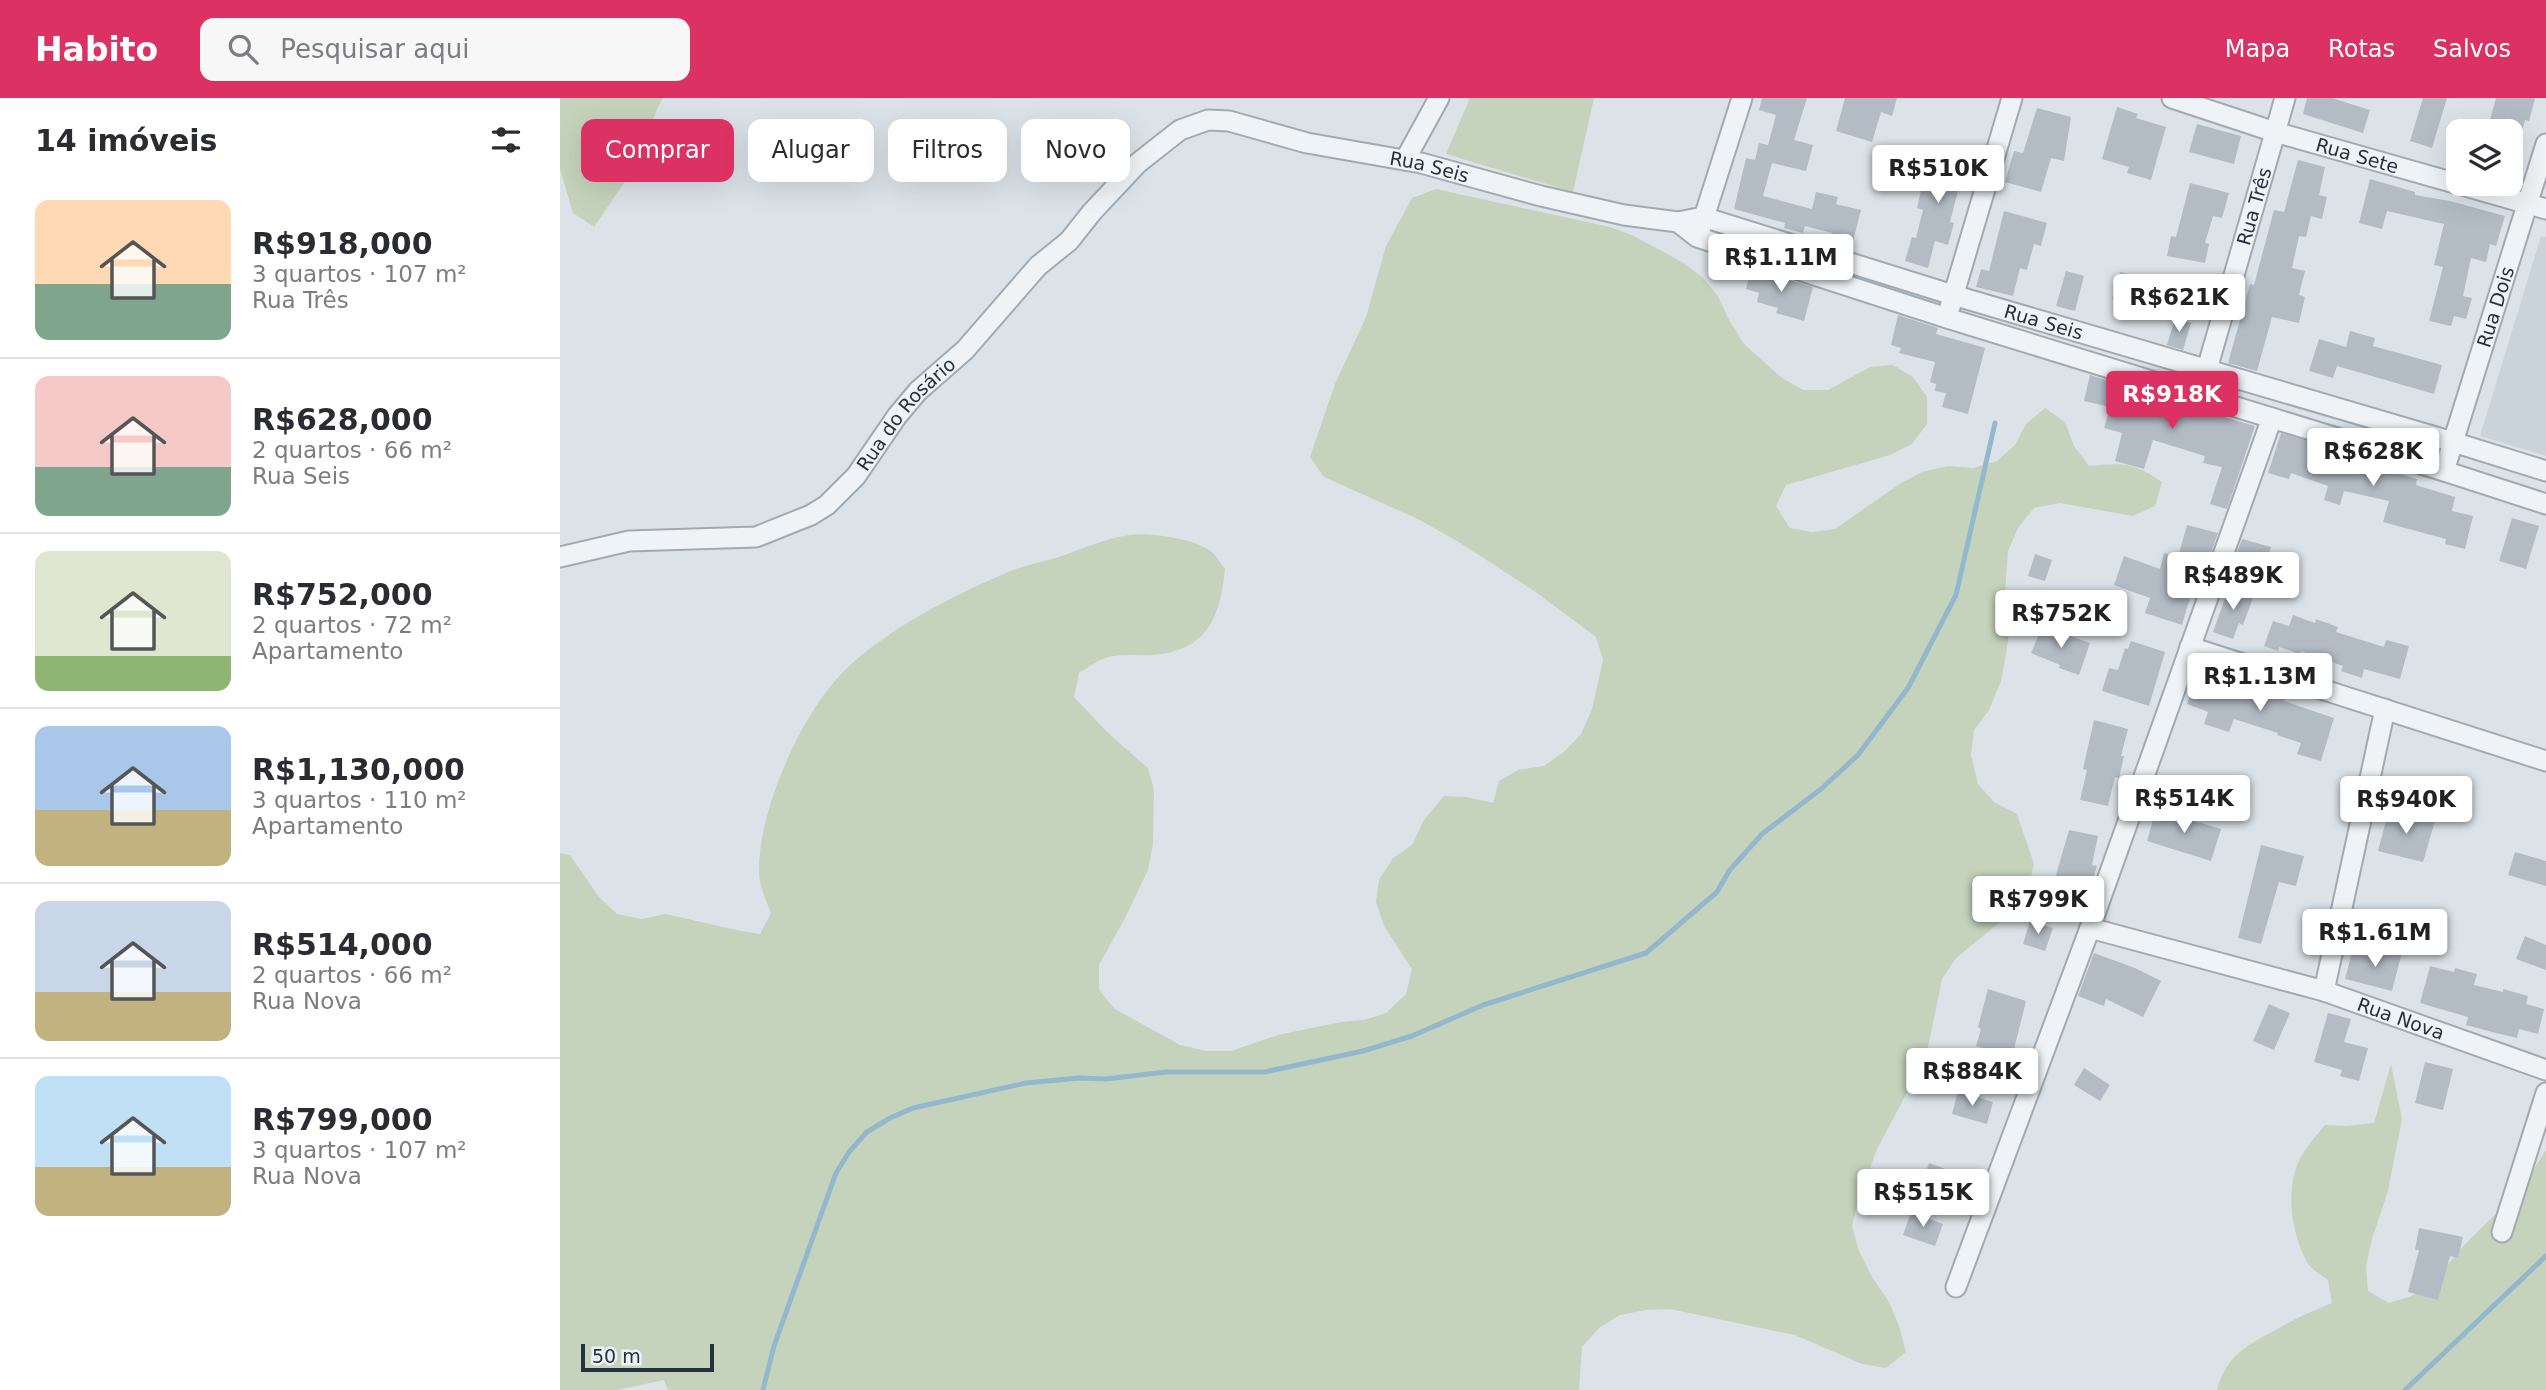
<!DOCTYPE html>
<html lang="pt">
<head>
<meta charset="utf-8">
<style>
	body { margin:0; font-family:"DejaVu Sans",sans-serif; background:#f7f7f7; color:#2b2b33; height:100vh; display:flex; flex-direction:column; font-size:26px; white-space:nowrap }
	* { box-sizing:border-box; margin:0 }
	p { font-size:23px; color:#7c7c81 }
	.icon { flex:none; width:38px; height:38px; fill:none; stroke:currentColor; stroke-width:2; stroke-linecap:round; stroke-linejoin:round }
	.map { position:relative; flex:1; overflow:hidden }
	.sheet { display:flex; flex-direction:column; background:#fff; width:560px }
	.sheet>* { flex:none }
	.banner { position:absolute; left:21px; top:21px; width:665px; height:63px; display:flex; gap:14px }
	.fabs { position:absolute; left:1886px; top:21px; display:grid; gap:14px }
	.fabs a { display:grid; place-items:center; width:77px; height:77px; border-radius:14px; background:#fff; box-shadow:0 7px 28px #0002; font-size:35px }
	.scale { position:absolute; left:21px; bottom:18px; width:133px; box-sizing:border-box; padding-left:7px; border:4px solid #243240; border-top:0; font-size:19px; line-height:24px; white-space:nowrap; color:#243240; -webkit-text-stroke:5px #ecf1f6; paint-order:stroke }
	.price { position:absolute; translate:-50% -60px; padding:0 16px; border-radius:7px; background:#fff; color:#222; font-size:23px; line-height:46px; filter:drop-shadow(0 2px 4px #0008) }
	.price::after { content:''; position:absolute; left:50%; top:42px; width:21px; height:16px; margin-left:-10px; background:inherit; clip-path:polygon(0 0,100% 0,50% 100%) }
	.price.current { background:#dc3263; color:#fff }
	ul { padding:0; list-style:none }
	li { display:flex; align-items:center; gap:21px; height:175px; padding:0 35px }
	li+li { border-top:2px solid #e1e1e2 }
	li span { display:grid; place-items:center; flex:none; width:196px; height:140px; border-radius:14px; color:#555 }
	li>.icon { margin-inline-start:auto }
	span .icon { width:84px; height:84px; fill:#fffc; stroke-width:1 }
	li b { font-size:30px }
	h2 { display:flex; justify-content:space-between; align-items:center; height:84px; padding:0 35px; font-size:30px }
	.tag { padding:0 24px; border-radius:14px; background:#fff; box-shadow:0 7px 28px #0002; font-size:24px; line-height:63px }
	.tag.current { background:#dc3263; color:#fff }
	header { display:flex; align-items:center; gap:42px; box-sizing:border-box; height:98px; padding:0 35px; background:#dc3263; color:#fff }
	header strong { font-size:33px }
	nav { display:flex; gap:38px; margin-inline-start:auto; font-size:24px }
	.search { width:490px; height:63px; background:#f7f7f7; display:flex; align-items:center; gap:18px; box-sizing:border-box; padding:0 24px; border-radius:14px; color:#7c7c81; font-size:26px }
	main { display:flex; flex:1; min-height:0 }
	.map>svg:first-child { display:block }
	.built { fill:#cad2da }
	.green { fill:#c5d3bc }
	.lines { fill:none; stroke-linecap:round; stroke-linejoin:round }
	.stream { stroke:#93b7cd; stroke-width:5 }
	.building { fill:#b3bcc5 }
	.minor-casing { stroke:#a1aab2; stroke-width:23 }
	.minor { stroke:#eff3f6; stroke-width:19 }
	.labels { text-anchor:middle; stroke-width:7; stroke-linejoin:round; paint-order:stroke }
	.street-label { font-size:19px; fill:#243240; stroke:#ecf1f6 }
</style>
</head>
<body>
<header>
<strong>Habito</strong>
<div class="search"><svg class="icon" aria-label="search" viewBox="0 0 24 24"><circle cx="10" cy="10" r="6"/><path d="M15 15l6 6"/></svg>Pesquisar aqui</div>
<nav><a>Mapa</a><a>Rotas</a><a>Salvos</a></nav>
</header>
<main>
<section class="sheet">
<h2>14 imóveis<svg class="icon" aria-label="filters" viewBox="0 0 24 24"><path d="M4 7h16M4 17h16"/><circle cx="9" cy="7" r="2"/><circle cx="15" cy="17" r="2"/></svg></h2>
<ul>
<li><span style="background:linear-gradient(#ffd9b3 60%,#7fa58c 0)"><svg class="icon" aria-label="home" viewBox="0 0 24 24"><path d="M3 11l9-7 9 7M6 9v11h12V9"/></svg></span><div><b>R$918,000</b><p>3 quartos · 107 m²</p><p>Rua Três</p></div></li>
<li><span style="background:linear-gradient(#f6c9c9 65%,#7fa58c 0)"><svg class="icon" aria-label="home" viewBox="0 0 24 24"><path d="M3 11l9-7 9 7M6 9v11h12V9"/></svg></span><div><b>R$628,000</b><p>2 quartos · 66 m²</p><p>Rua Seis</p></div></li>
<li><span style="background:linear-gradient(#dfe7d0 75%,#8fb573 0)"><svg class="icon" aria-label="home" viewBox="0 0 24 24"><path d="M3 11l9-7 9 7M6 9v11h12V9"/></svg></span><div><b>R$752,000</b><p>2 quartos · 72 m²</p><p>Apartamento</p></div></li>
<li><span style="background:linear-gradient(#a9c7e8 60%,#c2b280 0)"><svg class="icon" aria-label="home" viewBox="0 0 24 24"><path d="M3 11l9-7 9 7M6 9v11h12V9"/></svg></span><div><b>R$1,130,000</b><p>3 quartos · 110 m²</p><p>Apartamento</p></div></li>
<li><span style="background:linear-gradient(#c9d6e8 65%,#c2b280 0)"><svg class="icon" aria-label="home" viewBox="0 0 24 24"><path d="M3 11l9-7 9 7M6 9v11h12V9"/></svg></span><div><b>R$514,000</b><p>2 quartos · 66 m²</p><p>Rua Nova</p></div></li>
<li><span style="background:linear-gradient(#bfe0f5 65%,#c2b280 0)"><svg class="icon" aria-label="home" viewBox="0 0 24 24"><path d="M3 11l9-7 9 7M6 9v11h12V9"/></svg></span><div><b>R$799,000</b><p>3 quartos · 107 m²</p><p>Rua Nova</p></div></li>
</ul>
</section>
<div class="map">
<svg width="1986" height="1292" viewBox="0 0 1986 1292">
	<rect width="100%" height="100%" fill="#dce3e8"/>
	<!-- built -->
	<path class="built" d="M 1981,138 L 1986,139 L 1986,358 L 1920,338 Z"/>
	<!-- green -->
	<path class="green" d="M 0,0 L 103,0 L 97,11 L 76,67 L 34,129 L 13,115 L 0,71 Z
		M 910,0 L 1034,0 L 1013,94 L 886,56 Z
		M 876,91 L 1050,129 L 1072,137 L 1122,164 L 1142,179 L 1158,198 L 1168,220 L 1184,246 L 1222,280 L 1243,292 L 1268,292 L 1310,269 L 1333,267 L 1353,279 L 1367,299 L 1367,326 L 1352,346 L 1330,357 L 1226,387 L 1216,408 L 1230,430 L 1252,434 L 1275,431 L 1341,385 L 1362,374 L 1388,368 L 1413,370 L 1437,363 L 1455,347 L 1466,326 L 1485,310 L 1505,324 L 1514,348 L 1529,368 C 1564,365 1573,364 1602,384 L 1595,408 L 1573,418 L 1500,405 L 1474,410 L 1458,430 L 1448,453 L 1446,480 L 1445,504 L 1450,528 L 1446,556 L 1441,583 L 1429,612 L 1414,632 L 1411,657 L 1418,686 L 1434,704 L 1457,716 L 1474,766 L 1468,790 L 1456,811 L 1396,860 L 1382,881 L 1366,959 L 1317,1051 L 1298,1103 L 1292,1128 L 1299,1153 L 1312,1179 L 1329,1204 L 1339,1228 L 1346,1254 L 1326,1270 L 1302,1266 L 1235,1237 L 1110,1211 L 1086,1212 L 1060,1217 L 1040,1229 L 1022,1249 L 1019,1292 L 108,1292 L 104,1282 L 57,1292 L 0,1292 L 0,755 L 10,757 L 39,799 L 57,816 L 82,821 L 106,816 L 176,832 L 200,836 L 211,815 C 205,800 198,785 199,769 C 200,709 242,614 285,572 C 327,531 394,497 448,474 C 465,467 483,464 499,459 C 522,451 546,440 570,437 C 590,434 631,441 648,451 C 655,455 660,465 665,471 C 660,520 647,553 592,557 C 577,558 557,555 543,561 C 535,564 527,570 519,575 L 514,599 L 549,636 L 588,670 L 594,692 L 593,746 L 588,772 L 565,820 L 539,867 L 539,892 L 555,911 L 620,947 L 647,953 L 671,953 L 718,937 L 781,924 L 804,922 L 826,915 L 846,896 L 852,871 L 824,828 L 816,804 L 819,782 L 833,760 L 852,747 L 864,722 L 884,698 L 907,699 L 933,705 L 939,683 L 958,672 L 984,668 L 1005,653 L 1021,636 L 1032,611 L 1043,562 L 1036,539 L 977,495 L 902,446 L 860,422 L 764,379 L 750,359 L 775,286 L 806,219 L 826,148 L 852,100 Z
		M 1831,966 L 1842,1021 L 1828,1093 L 1812,1141 L 1806,1168 L 1808,1193 L 1829,1205 L 1852,1198 L 1874,1183 L 1905,1146 L 1962,1090 L 1986,1052 L 1986,1292 L 1657,1292 C 1666,1257 1688,1247 1717,1231 C 1735,1221 1753,1212 1772,1205 L 1768,1182 C 1761,1177 1751,1171 1747,1164 C 1732,1137 1726,1096 1737,1067 C 1743,1052 1755,1039 1765,1027 L 1787,1028 L 1814,1025 Z"/>
	<g class="lines">
		<!-- stream -->
		<path class="stream" d="M 203,1292 L 214,1248 L 276,1075 L 289,1054 L 307,1034 L 330,1020 L 353,1010 L 466,985 L 519,980 L 546,981 L 606,974 L 705,974 L 803,953 L 852,938 L 923,907 L 1086,855 L 1157,794 L 1169,773 L 1202,736 L 1261,691 L 1298,657 L 1348,590 L 1396,497 L 1435,325
			M 1845,1292 L 1986,1158"/>
	</g>
	<!-- building -->
	<path class="building" d="M 1202,0 L 1247,0 L 1234,42 L 1253,47 L 1246,73 L 1212,65 L 1203,98 L 1252,111 L 1256,94 L 1278,99 L 1276,106 L 1301,112 L 1292,147 L 1270,141 L 1272,135 L 1245,128 L 1243,135 L 1224,130 L 1225,125 L 1174,111 L 1186,60 L 1195,62 L 1199,45 L 1208,47 L 1216,17 L 1199,12 Z
		M 1285,0 L 1337,0 L 1332,18 L 1321,14 L 1312,44 L 1276,33 Z
		M 1747,0 L 1772,0 L 1810,12 L 1803,35 L 1743,16 Z
		M 1863,0 L 1887,0 L 1872,50 L 1850,43 Z
		M 1936,0 L 1975,0 L 1969,23 L 1965,22 L 1962,33 L 1927,33 Z
		M 1557,9 L 1578,16 L 1576,20 L 1606,29 L 1591,82 L 1567,75 L 1569,69 L 1542,61 Z
		M 1477,10 L 1511,19 L 1504,63 L 1491,60 L 1481,94 L 1445,84 L 1454,53 L 1463,55 Z
		M 1637,26 L 1681,38 L 1674,66 L 1629,54 Z
		M 1384,47 L 1406,53 L 1402,71 L 1406,72 L 1401,93 L 1398,93 L 1390,124 L 1394,125 L 1388,147 L 1375,143 L 1368,170 L 1345,163 L 1352,139 L 1356,140 L 1363,112 L 1357,110 L 1362,88 L 1364,89 L 1371,63 L 1379,65 Z
		M 1738,62 L 1765,69 L 1759,97 L 1767,99 L 1762,121 L 1751,118 L 1746,139 L 1739,138 L 1732,170 L 1745,173 L 1739,197 L 1745,199 L 1739,225 L 1712,219 L 1697,273 L 1668,265 L 1690,186 L 1694,187 L 1714,112 L 1724,114 Z
		M 1810,81 L 1855,94 L 1855,97 L 1890,103 L 1945,118 L 1936,148 L 1930,146 L 1926,164 L 1911,160 L 1903,198 L 1912,200 L 1906,221 L 1894,218 L 1891,228 L 1869,223 L 1883,169 L 1874,167 L 1884,126 L 1827,113 L 1822,131 L 1799,125 Z
		M 1630,85 L 1669,95 L 1662,120 L 1653,118 L 1645,145 L 1649,146 L 1645,165 L 1607,158 L 1611,138 L 1616,139 Z
		M 1444,113 L 1487,125 L 1481,148 L 1474,146 L 1467,172 L 1460,170 L 1453,198 L 1416,189 L 1421,171 L 1429,173 Z
		M 1191,171 L 1253,189 L 1244,223 L 1216,215 L 1218,210 L 1197,204 L 1199,195 L 1186,191 Z
		M 1506,173 L 1524,178 L 1515,213 L 1496,208 Z
		M 1560,174 L 1585,181 L 1577,208 L 1552,201 Z
		M 1338,217 L 1378,230 L 1376,236 L 1425,250 L 1408,316 L 1382,309 L 1386,295 L 1375,293 L 1376,286 L 1370,284 L 1375,264 L 1339,255 L 1341,250 L 1331,247 Z
		M 1615,220 L 1631,225 L 1623,252 L 1607,247 Z
		M 1790,233 L 1815,240 L 1813,248 L 1882,267 L 1874,296 L 1777,268 L 1773,280 L 1749,273 L 1759,241 L 1786,249 Z
		M 1530,277 L 1605,300 L 1604,302 L 1695,328 L 1667,411 L 1650,406 L 1662,369 L 1643,365 L 1645,358 L 1593,342 L 1584,371 L 1555,363 L 1562,335 L 1544,330 L 1550,309 L 1524,303 Z
		M 1721,335 L 1834,371 L 1833,374 L 1857,381 L 1856,387 L 1895,399 L 1892,413 L 1913,418 L 1905,451 L 1885,446 L 1886,441 L 1823,424 L 1829,403 L 1784,393 L 1780,407 L 1764,402 L 1768,388 L 1731,375 L 1729,381 L 1708,375 Z
		M 1952,420 L 1979,428 L 1966,471 L 1939,463 Z
		M 1627,427 L 1658,435 L 1640,485 L 1635,483 L 1622,527 L 1585,515 L 1590,500 L 1554,487 L 1564,458 L 1600,471 L 1604,455 L 1618,459 Z
		M 1682,441 L 1711,449 L 1704,469 L 1675,460 Z
		M 1475,456 L 1492,462 L 1485,483 L 1468,478 Z
		M 1669,489 L 1694,497 L 1683,527 L 1679,525 L 1673,541 L 1653,534 Z
		M 1733,517 L 1755,525 L 1756,521 L 1778,529 L 1776,534 L 1824,549 L 1826,542 L 1849,548 L 1840,581 L 1804,571 L 1802,580 L 1781,573 L 1783,568 L 1741,553 L 1740,556 L 1719,549 L 1718,553 L 1704,548 L 1713,523 L 1729,528 Z
		M 1482,529 L 1509,541 L 1510,538 L 1530,545 L 1519,577 L 1499,570 L 1500,567 L 1471,555 Z
		M 1571,543 L 1605,554 L 1589,608 L 1542,593 L 1549,570 L 1558,572 L 1565,550 L 1568,551 Z
		M 1642,566 L 1662,573 L 1657,585 L 1683,595 L 1684,592 L 1703,598 L 1705,592 L 1725,599 L 1724,603 L 1774,620 L 1761,663 L 1737,656 L 1741,645 L 1717,637 L 1718,635 L 1674,621 L 1669,634 L 1644,626 L 1648,614 L 1627,606 Z
		M 1534,622 L 1568,631 L 1561,658 L 1564,658 L 1559,680 L 1555,679 L 1548,708 L 1520,702 L 1527,672 L 1523,671 Z
		M 1596,711 L 1661,731 L 1651,763 L 1587,743 Z
		M 1829,711 L 1875,723 L 1863,764 L 1818,753 Z
		M 1509,732 L 1538,738 L 1532,767 L 1537,768 L 1529,794 L 1494,784 Z
		M 1701,747 L 1744,758 L 1736,788 L 1719,784 L 1701,846 L 1678,840 Z
		M 1955,754 L 1986,763 L 1986,788 L 1948,777 Z
		M 1470,823 L 1493,830 L 1485,853 L 1463,846 Z
		M 1965,838 L 1986,847 L 1986,872 L 1956,861 Z
		M 1819,848 L 1842,854 L 1832,893 L 1785,881 L 1792,854 L 1816,860 Z
		M 1534,855 L 1575,870 L 1601,883 L 1583,919 L 1546,901 L 1544,908 L 1518,898 Z
		M 1870,868 L 1894,874 L 1895,870 L 1917,876 L 1914,887 L 1943,894 L 1943,891 L 1968,898 L 1966,906 L 1984,911 L 1978,936 L 1959,931 L 1957,940 L 1932,934 L 1906,927 L 1908,919 L 1860,905 Z
		M 1428,891 L 1466,903 L 1452,959 L 1416,948 L 1421,931 L 1418,929 Z
		M 1709,906 L 1730,915 L 1714,952 L 1693,943 Z
		M 1768,915 L 1791,921 L 1784,944 L 1808,950 L 1799,983 L 1780,978 L 1782,972 L 1754,964 Z
		M 1865,964 L 1893,971 L 1883,1012 L 1855,1005 Z
		M 1524,970 L 1550,987 L 1540,1003 L 1514,987 Z
		M 1398,993 L 1433,1004 L 1427,1026 L 1392,1016 Z
		M 1369,1065 L 1396,1075 L 1389,1095 L 1362,1085 Z
		M 1351,1114 L 1383,1126 L 1375,1148 L 1343,1137 Z
		M 1859,1130 L 1903,1139 L 1898,1160 L 1890,1158 L 1878,1202 L 1848,1194 L 1859,1152 L 1855,1152 Z"/>
	<g class="lines">
		<defs>
			<g id="minor">
				<path id="s1" d="M 1612,0 L 1715,34 L 1986,111"/>
				<path d="M 845,62 L 879,0"/>
				<path d="M 1118,124 L 1137,139 L 1387,220 L 1884,373 L 1986,406"/>
				<path d="M 1140,132 L 1182,0"/>
				<path d="M 1390,209 L 1452,0"/>
				<path id="s2" d="M 1643,285 L 1725,0"/>
				<path id="s3" d="M 1884,373 L 1986,46"/>
				<path id="s4" d="M 0,459 L 69,443 L 196,439 L 251,417 L 267,407 L 296,378 L 337,318 L 358,293 L 405,252 L 478,168 L 509,143 L 532,114 L 578,65 L 620,32 L 648,22 L 669,23 L 747,45 L 861,65 L 981,98 L 1064,117 L 1118,124 L 1143,119 L 1393,197 L 1893,344 L 1986,373"/>
				<path d="M 1630,549 L 1986,663"/>
				<path id="s5" d="M 1530,830 L 1764,893 L 1986,972"/>
				<path d="M 1764,893 L 1825,611"/>
				<path d="M 1942,1134 L 1986,995"/>
				<path d="M 1396,1189 L 1530,830 L 1712,320"/>
			</g>
		</defs>
		<!-- minor casing -->
		<use href="#minor" class="minor-casing"/>
		<!-- minor -->
		<use href="#minor" class="minor"/>
	</g>
	<g class="labels">
		<!-- street labels -->
		<g class="street-label">
			<text dy="7" stroke="none"><textPath href="#s1" startOffset="194">Rua Sete</textPath></text>
			<text dy="7" stroke="none"><textPath href="#s4" startOffset="1050">Rua Seis</textPath></text>
			<text dy="7" stroke="none"><textPath href="#s2" startOffset="184">Rua Três</textPath></text>
			<text dy="7" stroke="none"><textPath href="#s3" startOffset="172">Rua Dois</textPath></text>
			<text dy="7" stroke="none"><textPath href="#s4" startOffset="1687">Rua Seis</textPath></text>
			<text dy="7" stroke="none"><textPath href="#s4" startOffset="397">Rua do Rosário</textPath></text>
			<text dy="7" stroke="none"><textPath href="#s5" startOffset="324">Rua Nova</textPath></text>
		</g>
	</g>
</svg>
<div class="fabs">
<a><svg class="icon" aria-label="layers" viewBox="0 0 24 24"><path d="M12 4l9 5-9 5-9-5zM3 14l9 5 9-5"/></svg></a>
</div>
<div class="scale">50 m</div>
<b class="price" style="left:1378px;top:107px">R$510K</b>
<b class="price" style="left:1221px;top:196px">R$1.11M</b>
<b class="price" style="left:1619px;top:236px">R$621K</b>
<b class="price current" style="left:1612px;top:333px">R$918K</b>
<b class="price" style="left:1813px;top:390px">R$628K</b>
<b class="price" style="left:1673px;top:514px">R$489K</b>
<b class="price" style="left:1501px;top:552px">R$752K</b>
<b class="price" style="left:1700px;top:615px">R$1.13M</b>
<b class="price" style="left:1624px;top:737px">R$514K</b>
<b class="price" style="left:1846px;top:738px">R$940K</b>
<b class="price" style="left:1478px;top:838px">R$799K</b>
<b class="price" style="left:1815px;top:871px">R$1.61M</b>
<b class="price" style="left:1412px;top:1010px">R$884K</b>
<b class="price" style="left:1363px;top:1131px">R$515K</b>
<div class="banner">
<a class="tag current">Comprar</a>
<a class="tag">Alugar</a>
<a class="tag">Filtros</a>
<a class="tag">Novo</a>
</div>
</div>
</main>
</body>
</html>
